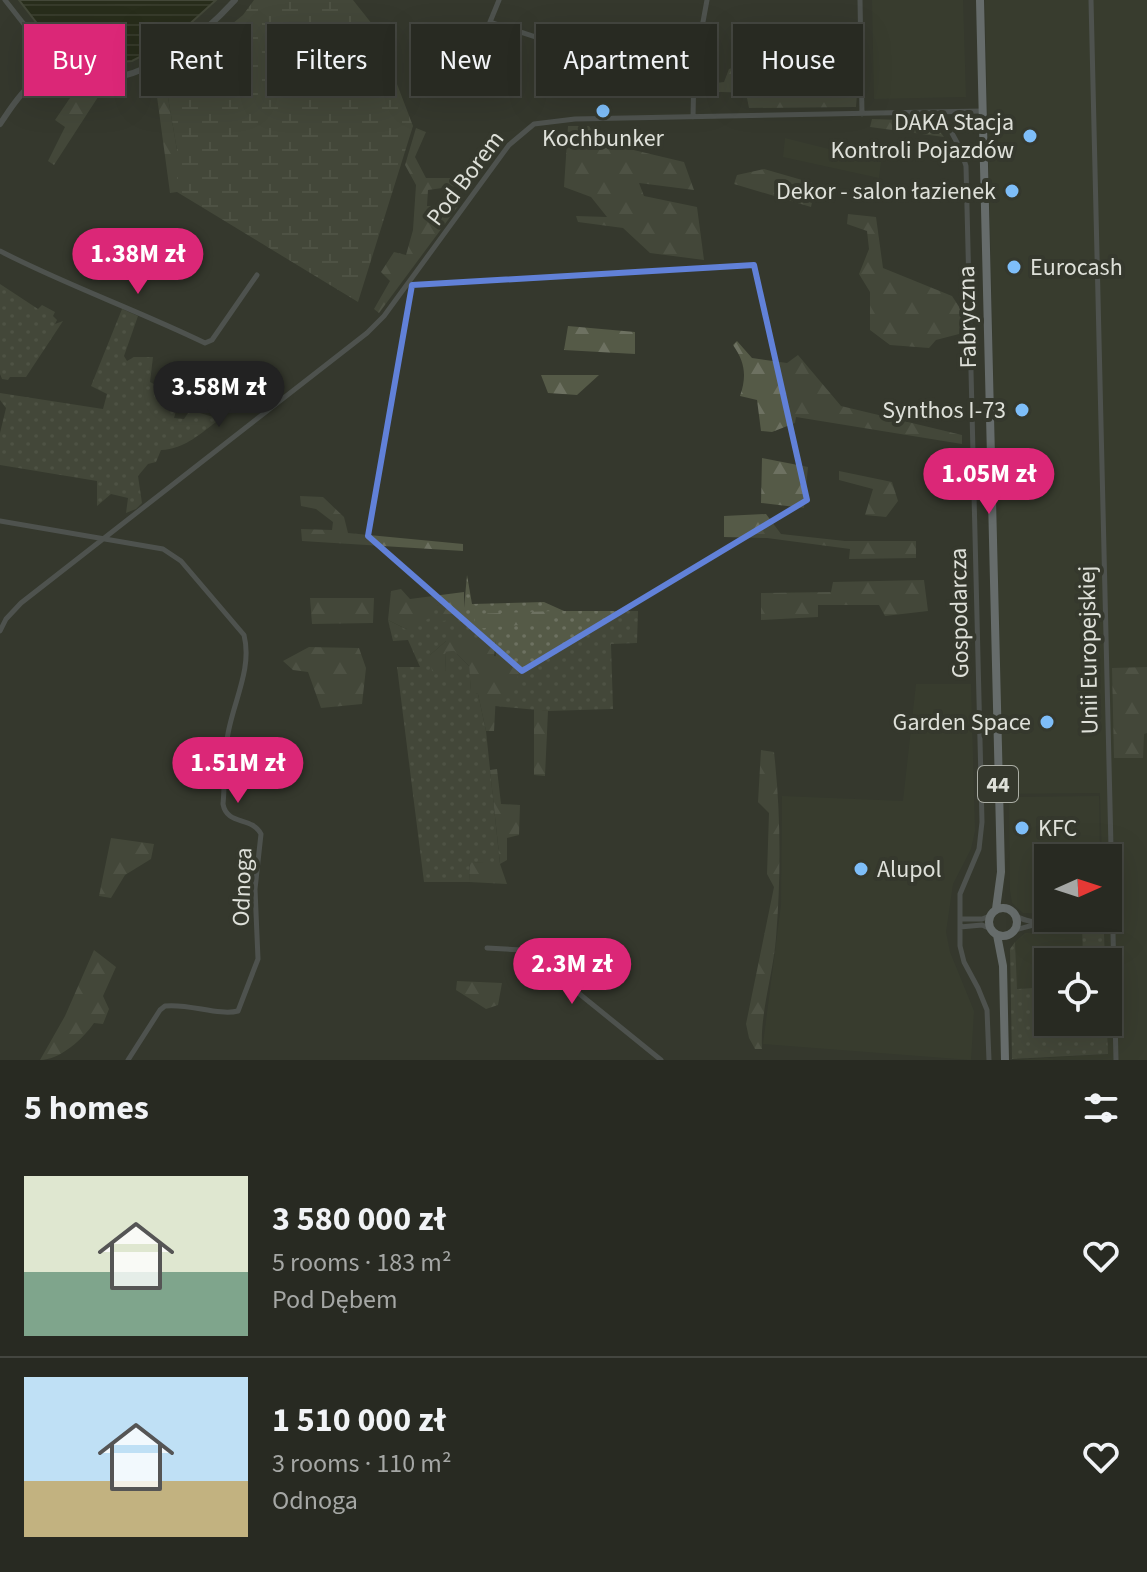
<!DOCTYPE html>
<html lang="en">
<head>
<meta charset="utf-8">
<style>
	body { margin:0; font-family:"Source Sans 3",sans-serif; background:#30322a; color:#f1f3f6; height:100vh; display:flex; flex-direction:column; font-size:30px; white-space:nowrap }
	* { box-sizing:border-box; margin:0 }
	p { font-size:26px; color:#a5a7a5 }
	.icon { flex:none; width:44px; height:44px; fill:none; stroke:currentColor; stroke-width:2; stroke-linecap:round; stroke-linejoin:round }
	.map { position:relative; height:1060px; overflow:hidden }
	.sheet { display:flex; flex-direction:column; background:#282a22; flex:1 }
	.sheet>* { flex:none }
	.hud { position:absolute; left:24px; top:24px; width:1100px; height:72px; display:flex; gap:16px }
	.needle { width:52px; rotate:87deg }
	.fabs { position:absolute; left:1034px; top:844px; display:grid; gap:16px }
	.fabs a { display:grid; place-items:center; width:88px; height:88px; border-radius:0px; background:#282a22; box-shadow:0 8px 32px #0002,0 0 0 2px #444640; font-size:40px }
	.price { position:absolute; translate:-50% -68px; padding:0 18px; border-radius:28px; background:#db2777; color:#fff; font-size:26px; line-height:52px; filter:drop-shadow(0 2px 4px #0008) }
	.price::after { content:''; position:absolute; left:50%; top:48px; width:24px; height:18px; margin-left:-12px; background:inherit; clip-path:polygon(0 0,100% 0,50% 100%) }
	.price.active { background:#222; color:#fff }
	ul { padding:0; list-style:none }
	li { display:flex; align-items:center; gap:24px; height:200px; padding:0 24px }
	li+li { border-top:2px solid #444640 }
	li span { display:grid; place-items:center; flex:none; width:224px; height:160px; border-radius:0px; color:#555 }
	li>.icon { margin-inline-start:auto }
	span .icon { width:96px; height:96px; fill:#fffc; stroke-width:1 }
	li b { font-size:34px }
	h2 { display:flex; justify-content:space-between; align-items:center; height:96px; padding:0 24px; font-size:34px }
	.tag { padding:0 28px; border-radius:0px; background:#282a22; box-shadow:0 8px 32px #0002,0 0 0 2px #444640; font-size:28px; line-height:72px }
	.tag.active { background:#db2777; color:#fff }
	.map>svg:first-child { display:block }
	.built { fill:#3c4130 }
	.grass { fill:url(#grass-dots) }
	.forest { fill:url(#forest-firs) }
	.wetland { fill:url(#wetland-marsh) }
	.water { fill:url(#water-rules); stroke:#545945; stroke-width:2 }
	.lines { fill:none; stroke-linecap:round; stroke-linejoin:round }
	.minor { stroke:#6d7276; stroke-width:5 }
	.tertiary { stroke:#6d7276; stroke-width:6 }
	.primary { stroke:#a3acb5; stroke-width:8 }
	.marked { fill:none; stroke:#6181d8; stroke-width:6; stroke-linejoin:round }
	.poi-dot { fill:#7ebef9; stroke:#35382d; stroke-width:3 }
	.labels { text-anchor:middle; stroke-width:8; stroke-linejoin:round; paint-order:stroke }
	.shield { fill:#35382d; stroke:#abaea5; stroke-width:2 }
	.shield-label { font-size:22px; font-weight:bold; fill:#dee0d9 }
	.poi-label { font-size:24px; fill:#dee0d9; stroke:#35382d; text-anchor:end }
	.street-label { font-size:24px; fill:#dee0d9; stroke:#35382d }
</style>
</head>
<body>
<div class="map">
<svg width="1147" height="1060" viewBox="0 0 1147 1060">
	<defs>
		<pattern id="grass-dots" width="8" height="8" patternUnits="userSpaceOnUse" patternTransform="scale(2)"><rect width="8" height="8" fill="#555a47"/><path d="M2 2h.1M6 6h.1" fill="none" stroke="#6d7161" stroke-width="1.8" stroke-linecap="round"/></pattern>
		<pattern id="forest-firs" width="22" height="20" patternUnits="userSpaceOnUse" patternTransform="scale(2)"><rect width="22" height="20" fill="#555a47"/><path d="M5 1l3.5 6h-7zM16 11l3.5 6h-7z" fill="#6d7161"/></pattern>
		<pattern id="wetland-marsh" width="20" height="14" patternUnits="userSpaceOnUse" patternTransform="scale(2)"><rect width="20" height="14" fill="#555a47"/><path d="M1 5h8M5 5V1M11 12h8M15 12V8" fill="none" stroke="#6d7161"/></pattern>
		<pattern id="water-rules" width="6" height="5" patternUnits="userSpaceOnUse" patternTransform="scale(2)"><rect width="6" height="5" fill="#191f05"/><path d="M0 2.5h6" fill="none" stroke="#3a3f29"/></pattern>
	</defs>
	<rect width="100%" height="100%" fill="#35382d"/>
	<!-- built -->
	<path class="built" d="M 872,0 L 963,0 L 966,97 L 874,99 Z
		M 985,0 L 1147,0 L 1147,1060 L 1012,1060 L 1108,1054 L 1108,962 L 1105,962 L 1104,918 L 1108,918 L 1108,858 L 1102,858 L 1100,793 L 1003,794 Z
		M 785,138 L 881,162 L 879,178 L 783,157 Z
		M 916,684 L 971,684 L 975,831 L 971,849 L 953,884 L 946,932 L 950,952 L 974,1011 L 971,1060 L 763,1044 L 781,905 L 782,796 L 903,801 Z
		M 1099,796 L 1100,858 L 1048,858 L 1048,914 L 1023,913 L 1012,903 L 1010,890 L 1009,797 Z
		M 1082,927 L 1083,962 L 1048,962 L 1048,987 L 1016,989 L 1015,942 L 1025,933 L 1039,933 L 1039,929 Z"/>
	<!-- grass -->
	<path class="grass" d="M 0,284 L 38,309 L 42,305 L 55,312 L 53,316 L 57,320 L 55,324 L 63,321 L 26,377 L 10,377 L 8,380 L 2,379 L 0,374 Z
		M 122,309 L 138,316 L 124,356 L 127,361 L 134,357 L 153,357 L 150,382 L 180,397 L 174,418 L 184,419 L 190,410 L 220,419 C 201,433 185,449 161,450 L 156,462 L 148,464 L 138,476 L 142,503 L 136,509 L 126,513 L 128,498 L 111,494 L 97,506 L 97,481 L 0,465 L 0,433 L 6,408 L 0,400 L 0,393 L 103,409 L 107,394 L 91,386 Z
		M 467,575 L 472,604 L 544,602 L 564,611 L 638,611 L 637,643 L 611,644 L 613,709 L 548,711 L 495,706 L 496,641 L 446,641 L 430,655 L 446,672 L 445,652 L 454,651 L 469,666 L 471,691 L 478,694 L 486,731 L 500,864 L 470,862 L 469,882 L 424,882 L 397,667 L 420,667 L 408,640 L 393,641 L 388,620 L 406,629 L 431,607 L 443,604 L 463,619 Z
		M 1099,926 L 1104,929 L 1105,962 L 1083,962 L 1082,927 Z
		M 1015,942 L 1017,989 L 1048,987 L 1048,1022 L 1107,1022 L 1108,1054 L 1012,1059 L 1010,949 Z"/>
	<!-- forest -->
	<path class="forest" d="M 778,53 L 786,59 L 796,81 L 858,81 L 856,107 L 749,108 L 746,93 L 699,91 L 698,85 L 724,82 L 729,69 Z
		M 155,82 L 166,86 L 177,150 L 177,192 L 170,193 Z
		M 74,92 L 98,97 L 54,165 L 48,161 L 65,127 L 55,120 Z
		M 872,119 L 932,121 L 944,137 L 870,127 Z
		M 568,126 L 589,126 L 600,142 L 684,162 L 694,190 L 639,183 L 644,196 L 697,207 L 704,260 L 650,253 L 623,228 L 578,222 L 576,216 L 607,217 L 591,197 L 564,187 Z
		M 416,128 L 426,132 L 415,157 L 426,178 L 473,178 L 471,184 L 428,190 L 427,206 L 459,205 L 379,313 L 374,309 L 390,281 L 381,272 L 394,252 L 406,255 L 413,230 L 416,185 L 405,165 Z
		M 764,169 L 816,184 L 811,207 L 734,184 L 737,175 Z
		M 848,214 L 876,217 L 883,268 L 952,296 L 962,311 L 959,334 L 936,340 L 929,348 L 890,345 L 870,330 L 870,292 L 859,274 L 869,249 L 867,231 L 847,224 Z
		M 568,326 L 635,332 L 635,354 L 564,350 Z
		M 737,341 L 752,358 L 787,363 L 798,355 L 841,406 L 962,435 L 962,444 L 796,417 L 795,423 L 772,432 L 761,431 L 757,400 L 740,396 C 747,376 745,362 733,345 Z
		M 541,375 L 599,375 L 577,395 L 548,393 Z
		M 762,458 L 808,467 L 804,508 L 761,503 Z
		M 839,471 L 892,482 L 898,501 L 886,517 L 865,515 L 873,489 L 839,480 Z
		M 300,496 L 323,497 L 344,517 L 348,533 L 463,544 L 463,551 L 302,541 L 301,529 L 332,530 L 333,522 L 316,509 L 301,506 Z
		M 766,514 L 781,534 L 845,541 L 916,541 L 916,558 L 849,559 L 850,549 L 767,538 L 724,537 L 724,516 Z
		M 924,580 L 928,611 L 885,616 L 879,605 L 818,605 L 818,617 L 761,620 L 761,593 L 831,592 L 833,582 Z
		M 401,589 L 410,599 L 464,592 L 464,619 L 442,621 L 442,604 L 431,608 L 430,618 L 406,629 L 388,620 L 391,591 Z
		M 310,598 L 374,598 L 373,623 L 312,624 Z
		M 553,611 L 553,622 L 474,629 L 475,614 Z
		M 446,641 L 496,641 L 494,656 L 511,658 L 519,674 L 509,694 L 496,695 L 494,731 L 486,731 L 478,694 L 471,692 L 469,666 L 454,651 L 445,652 L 446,673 L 432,671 L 430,655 Z
		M 309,647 L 359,648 L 366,668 L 362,704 L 321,708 L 308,672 L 293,670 L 283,661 Z
		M 1147,667 L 1147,733 L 1144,734 L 1143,758 L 1114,758 L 1112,668 Z
		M 534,709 L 548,711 L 545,776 L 534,775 Z
		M 761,750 L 774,752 C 781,815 781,876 776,938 C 773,975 760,1012 762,1049 L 755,1049 L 749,1038 L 746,1024 L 774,887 L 767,874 L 769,813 L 758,802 Z
		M 497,769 L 501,804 L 520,805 L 519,835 L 507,838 L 507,860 L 500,864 L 507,884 L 469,882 L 470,862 L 500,863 L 490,770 Z
		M 111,838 L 154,844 L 151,859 L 125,875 L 111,898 L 99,896 Z
		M 94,950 L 116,967 L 103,996 L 109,1009 L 103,1024 L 94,1023 C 83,1039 60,1060 40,1060 L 65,1016 Z
		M 457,981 L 502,983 L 498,1005 L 486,1009 L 456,990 Z"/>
	<!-- wetland -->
	<path class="wetland" d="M 254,0 L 353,0 L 376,29 L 413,126 L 358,302 L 177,192 L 177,150 L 166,86 L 197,52 L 243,15 Z"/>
	<!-- water -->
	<path class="water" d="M 19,0 L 216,0 L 171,41 L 132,61 L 94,64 L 59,52 Z"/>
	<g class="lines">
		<!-- minor -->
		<path class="minor" d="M 5,0 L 34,37 L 54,74
			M 499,0 L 490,22 L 669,81 L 693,86
			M 860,0 L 862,114
			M 1091,0 L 1116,1060
			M 941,113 L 960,148 L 966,166 L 982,822 L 979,849 L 960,894 L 960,946 L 964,962 L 978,988 L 987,1010 L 989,1060
			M 693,117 L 694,71 L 707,0
			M 0,251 C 66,285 137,310 205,343 L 212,340 L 257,275
			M 0,521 L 163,549 L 181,561 L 244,635 C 253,670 231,706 227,740 C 224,761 225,783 223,804 C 227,826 252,816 261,834 L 255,889 L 258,959 L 238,1011 C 219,1016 188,1003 165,1006 L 160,1010 L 128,1060
			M 0,631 L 6,619 L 21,603 L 367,333 L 384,316 L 509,145 L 534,124 L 575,119 L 982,111
			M 1016,916 C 1037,929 1088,921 1113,920
			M 960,919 L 982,919 L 990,916
			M 960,927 L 982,925 L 991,929
			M 1015,930 L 1037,924
			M 487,948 L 538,951 L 550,970 L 661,1060"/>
		<!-- tertiary -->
		<path class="tertiary" d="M 0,124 C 16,101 32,71 64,75 C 84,77 99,82 119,77 C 165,66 204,34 235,0"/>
		<!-- primary -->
		<path class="primary" d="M 980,0 L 1001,872 L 996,909
			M989 922a14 14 0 1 1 28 0a14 14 0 1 1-28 0Z
			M 997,935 L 1003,966 L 1005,1060"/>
	</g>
	<!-- marked area -->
	<path d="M0 0H1147V1060H0ZM 754,265 L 807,500 L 522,671 L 368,536 L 412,285 Z" fill="#35382d" fill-opacity=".55" fill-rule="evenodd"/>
	<path class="marked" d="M 754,265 L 807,500 L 522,671 L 368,536 L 412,285 Z"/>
	<!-- markers -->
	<g class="poi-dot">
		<circle cx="603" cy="111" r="8"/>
		<circle cx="1030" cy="136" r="8"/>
		<circle cx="1012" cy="191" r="8"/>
		<circle cx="1014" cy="267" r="8"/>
		<circle cx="1022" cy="410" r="8"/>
		<circle cx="1047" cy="722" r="8"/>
		<circle cx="1022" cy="828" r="8"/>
		<circle cx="861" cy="869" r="8"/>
	</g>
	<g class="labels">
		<!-- shield labels -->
		<rect class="shield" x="978" y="766" width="40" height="36" rx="6"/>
		<g class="shield-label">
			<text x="998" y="792">44</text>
		</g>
		<!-- poi labels -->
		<g class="poi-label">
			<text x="1014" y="130">DAKA Stacja<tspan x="1014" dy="28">Kontroli Pojazdów</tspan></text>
			<text x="603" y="146" text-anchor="middle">Kochbunker</text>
			<text x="996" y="199">Dekor - salon łazienek</text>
			<text x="1030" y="275" text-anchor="start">Eurocash</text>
			<text x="1006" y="418">Synthos I-73</text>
			<text x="1031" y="730">Garden Space</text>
			<text x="1038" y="836" text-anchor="start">KFC</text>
			<text x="877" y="877" text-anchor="start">Alupol</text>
		</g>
		<!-- street labels -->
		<g class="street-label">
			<text transform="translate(465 178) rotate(-53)" y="8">Pod Borem</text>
			<text transform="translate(967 317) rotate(-91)" y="8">Fabryczna</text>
			<text transform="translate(959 613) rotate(-91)" y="8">Gospodarcza</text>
			<text transform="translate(1088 650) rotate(-91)" y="8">Unii Europejskiej</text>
			<text transform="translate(242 887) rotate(-88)" y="8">Odnoga</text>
		</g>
	</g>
</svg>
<div class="fabs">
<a><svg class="needle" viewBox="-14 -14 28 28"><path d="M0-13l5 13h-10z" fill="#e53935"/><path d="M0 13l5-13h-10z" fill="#a5a7a5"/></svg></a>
<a><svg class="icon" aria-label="locate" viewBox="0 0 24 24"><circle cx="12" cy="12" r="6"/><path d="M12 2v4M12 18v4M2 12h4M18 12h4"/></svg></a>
</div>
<b class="price" style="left:138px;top:296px">1.38M zł</b>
<b class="price active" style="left:219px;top:429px">3.58M zł</b>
<b class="price" style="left:989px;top:516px">1.05M zł</b>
<b class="price" style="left:238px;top:805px">1.51M zł</b>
<b class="price" style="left:572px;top:1006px">2.3M zł</b>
<div class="hud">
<a class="tag active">Buy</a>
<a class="tag">Rent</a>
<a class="tag">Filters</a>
<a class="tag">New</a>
<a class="tag">Apartment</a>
<a class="tag">House</a>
</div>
</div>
<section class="sheet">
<h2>5 homes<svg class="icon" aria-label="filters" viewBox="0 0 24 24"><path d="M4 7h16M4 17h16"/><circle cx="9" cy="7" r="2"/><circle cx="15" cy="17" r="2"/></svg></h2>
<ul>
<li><span style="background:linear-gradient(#dfe7d0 60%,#7fa58c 0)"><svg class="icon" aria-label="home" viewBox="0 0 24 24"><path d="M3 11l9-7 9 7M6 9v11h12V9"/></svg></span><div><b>3 580 000 zł</b><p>5 rooms · 183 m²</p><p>Pod Dębem</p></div><svg class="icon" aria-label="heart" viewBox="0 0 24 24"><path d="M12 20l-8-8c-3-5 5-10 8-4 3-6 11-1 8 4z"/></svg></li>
<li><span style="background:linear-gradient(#bfe0f5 65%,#c2b280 0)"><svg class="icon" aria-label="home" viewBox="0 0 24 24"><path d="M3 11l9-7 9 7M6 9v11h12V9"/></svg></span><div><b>1 510 000 zł</b><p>3 rooms · 110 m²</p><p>Odnoga</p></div><svg class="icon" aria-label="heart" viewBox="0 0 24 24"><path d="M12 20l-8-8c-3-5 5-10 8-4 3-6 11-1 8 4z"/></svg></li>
</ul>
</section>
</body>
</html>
